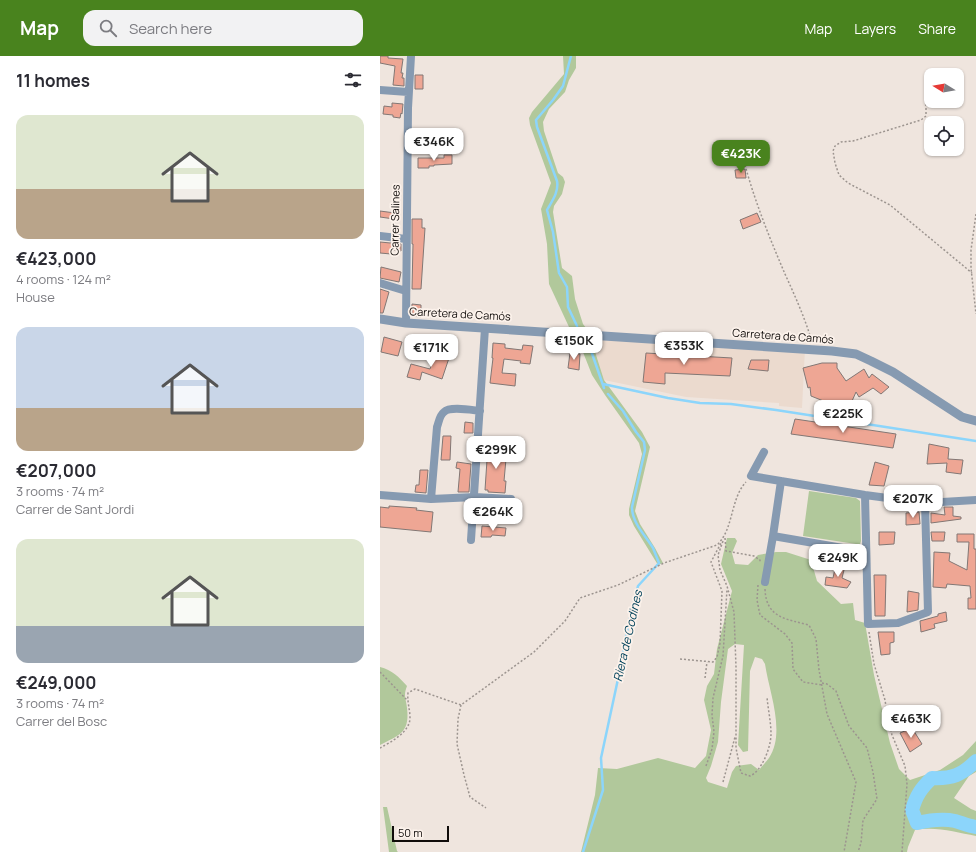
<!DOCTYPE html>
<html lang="en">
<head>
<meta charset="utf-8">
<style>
	body { margin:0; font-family:Manrope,sans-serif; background:#f2f2f3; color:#2b2b33; height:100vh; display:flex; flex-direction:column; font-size:15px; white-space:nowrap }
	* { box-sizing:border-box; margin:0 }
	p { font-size:13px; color:#7c7c81 }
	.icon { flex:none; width:22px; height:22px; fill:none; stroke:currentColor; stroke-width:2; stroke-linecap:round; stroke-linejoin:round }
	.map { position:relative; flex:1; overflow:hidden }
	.drawer { display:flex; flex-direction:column; background:#fff; width:380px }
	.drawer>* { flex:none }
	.needle { width:26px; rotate:281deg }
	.fabs { position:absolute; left:544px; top:12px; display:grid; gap:8px }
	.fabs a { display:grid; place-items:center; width:40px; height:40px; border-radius:8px; background:#fff; box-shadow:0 1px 3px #0004; font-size:20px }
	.scale { position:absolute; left:12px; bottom:10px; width:57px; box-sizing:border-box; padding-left:4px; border:2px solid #100c0a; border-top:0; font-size:11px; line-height:14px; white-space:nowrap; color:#100c0a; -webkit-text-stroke:3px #fcf2eb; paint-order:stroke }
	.price { position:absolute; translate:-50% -34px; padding:0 9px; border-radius:8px; background:#fff; color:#222; font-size:13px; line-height:26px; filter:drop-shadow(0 1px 2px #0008) }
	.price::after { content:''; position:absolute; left:50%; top:24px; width:12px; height:9px; margin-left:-6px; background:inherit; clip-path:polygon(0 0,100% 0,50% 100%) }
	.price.on { background:#49831e; color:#fff }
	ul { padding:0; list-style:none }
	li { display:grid; align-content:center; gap:8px; height:212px; padding:0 16px }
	li span { display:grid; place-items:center; height:124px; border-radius:12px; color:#555 }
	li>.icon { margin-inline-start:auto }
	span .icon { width:72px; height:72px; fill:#fffc; stroke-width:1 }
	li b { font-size:17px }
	h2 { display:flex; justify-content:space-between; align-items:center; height:48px; padding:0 16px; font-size:17px }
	header { display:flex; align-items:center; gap:24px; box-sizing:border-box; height:56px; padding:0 20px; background:#49831e; color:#fff }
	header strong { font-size:19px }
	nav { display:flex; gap:22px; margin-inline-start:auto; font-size:14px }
	.search { width:280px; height:36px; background:#f2f2f3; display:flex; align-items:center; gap:10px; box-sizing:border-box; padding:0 14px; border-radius:12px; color:#7c7c81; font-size:15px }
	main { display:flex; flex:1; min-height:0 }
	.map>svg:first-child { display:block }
	.built { fill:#ebdace }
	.green { fill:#b1c89b; fill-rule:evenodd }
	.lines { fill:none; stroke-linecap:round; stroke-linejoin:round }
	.stream { stroke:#8cd5fb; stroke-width:2.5 }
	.river { stroke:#8cd5fb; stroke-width:14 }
	.building { fill:#eea694; stroke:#827774 }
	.path { stroke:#9c948f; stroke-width:1.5; stroke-dasharray:2 2; stroke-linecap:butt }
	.minor { stroke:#869ab1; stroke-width:8 }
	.tertiary { stroke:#869ab1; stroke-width:9 }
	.labels { text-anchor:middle; stroke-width:3.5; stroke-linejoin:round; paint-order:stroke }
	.street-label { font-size:11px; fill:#100c0a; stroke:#fcf2eb }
	.water-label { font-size:12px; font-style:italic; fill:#01425b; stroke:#fcf2eb }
</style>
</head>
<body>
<header>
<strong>Map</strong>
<div class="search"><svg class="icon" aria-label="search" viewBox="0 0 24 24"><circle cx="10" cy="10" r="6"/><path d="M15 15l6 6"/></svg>Search here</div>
<nav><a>Map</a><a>Layers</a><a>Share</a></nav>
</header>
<main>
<section class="drawer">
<h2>11 homes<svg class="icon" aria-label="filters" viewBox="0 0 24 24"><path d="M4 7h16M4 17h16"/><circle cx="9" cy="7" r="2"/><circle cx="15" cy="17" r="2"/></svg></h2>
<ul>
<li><span style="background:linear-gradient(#dfe7d0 60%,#b9a48a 0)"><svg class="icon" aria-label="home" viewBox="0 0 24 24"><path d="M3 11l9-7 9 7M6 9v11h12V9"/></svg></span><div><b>€423,000</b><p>4 rooms · 124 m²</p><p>House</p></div></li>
<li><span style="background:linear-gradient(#c9d6e8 65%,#b9a48a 0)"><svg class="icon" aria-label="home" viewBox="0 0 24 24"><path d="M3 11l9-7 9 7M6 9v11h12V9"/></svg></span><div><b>€207,000</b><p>3 rooms · 74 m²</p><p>Carrer de Sant Jordi</p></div></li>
<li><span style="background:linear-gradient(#dfe7d0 70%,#9aa5b1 0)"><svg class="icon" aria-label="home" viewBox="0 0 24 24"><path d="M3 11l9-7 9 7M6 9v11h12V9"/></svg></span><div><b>€249,000</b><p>3 rooms · 74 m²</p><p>Carrer del Bosc</p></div></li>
</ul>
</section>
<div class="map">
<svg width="596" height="796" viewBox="0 0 596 796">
	<rect width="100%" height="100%" fill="#efe5de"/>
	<!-- built -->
	<path class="built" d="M 210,279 L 425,293 L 422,352 L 399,350 L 399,347 L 306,341 L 224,324 Z"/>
	<!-- green -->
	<path class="green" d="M 183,0 L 196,0 L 196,12 L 189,24 L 185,36 L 169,53 L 163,66 L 164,75 L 178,117 L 183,121 L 185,126 L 182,138 L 174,150 L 173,156 L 182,212 L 192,220 L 195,243 L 203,268 L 206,272 L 189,271 L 169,228 L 167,188 L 161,153 L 171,127 L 150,69 L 149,62 L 152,56 L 184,18 Z
		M 199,286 L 212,286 L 224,324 L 262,376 L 270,391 L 255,455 L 260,468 L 275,492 L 283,507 L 278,509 L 254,470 L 249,459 L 249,453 L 262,398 L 259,387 L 225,339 L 212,319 Z
		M 429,435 L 476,442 L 480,445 L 481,485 L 480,488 L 476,488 L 423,480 Z
		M 347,482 L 355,482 L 357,485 L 352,497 L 355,508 L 368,509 L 378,499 L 396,496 L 406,496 L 431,504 L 437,525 L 461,548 L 473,547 L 475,564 L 485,567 L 494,619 L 510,687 L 519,713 L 530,724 L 560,714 L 583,699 L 596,685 L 596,716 L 589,720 L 574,742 L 591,753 L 596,755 L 596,780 C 576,776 555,770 535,774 L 528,791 L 527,796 L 201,796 L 215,739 L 218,712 L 237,713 L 278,702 L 315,712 L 326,700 L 331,674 L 324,644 L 327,630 L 334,618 L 337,593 L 352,535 L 341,508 ZM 355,588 L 364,589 L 358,689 L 363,696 L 368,695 L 370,615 L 375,601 L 382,603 L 385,608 C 389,636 406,676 389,702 C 386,706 382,710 379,714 L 371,708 L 356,710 L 352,716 L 347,732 L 328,726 L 326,722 L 331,710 L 338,686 L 341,646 L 348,593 Z
		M 0,611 C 12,614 19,621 27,630 C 23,640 26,642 27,652 C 30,677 19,679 0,689 Z
		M 3,751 L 7,751 L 17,795 L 18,796 L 9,796 Z"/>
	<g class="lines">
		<!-- stream -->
		<path class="stream" d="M 191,0 L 183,30 L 173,44 L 156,64 L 157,71 L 177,125 C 179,136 172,145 167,154 L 173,176 L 179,217 L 187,231 L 188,251 L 197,270
			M 208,286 L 224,332
			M 223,328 L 288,342 L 320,347 L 351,348 L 396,354 L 596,385
			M 203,796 L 223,734 L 221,702 L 238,623 L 248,570 L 258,530 L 279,507 C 277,502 275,497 273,492 C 265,479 252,467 252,451 L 265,394 L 264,386 L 256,376 L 243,355 L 228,338"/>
		<!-- river -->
		<path class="river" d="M 596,705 C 582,719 572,723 552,722 C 541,732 536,740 532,754 L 537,767 C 550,764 562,762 575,765 C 582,767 588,770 596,771"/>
	</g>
	<!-- building -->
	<path class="building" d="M 0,0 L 8,0 L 8,2 L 23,3 L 21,17 L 23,17 L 22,22 L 24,22 L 24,30 L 13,29 L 15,10 L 0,7 Z
		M 35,19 L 43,19 L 43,33 L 35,33 Z
		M 12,47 L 23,48 L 22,58 L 21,57 L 20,62 L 13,61 L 13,59 L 3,58 L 4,50 L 12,51 Z
		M 64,99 L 72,99 L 72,108 L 54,109 L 54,110 L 49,110 L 49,112 L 38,112 L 38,102 L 64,102 Z
		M 365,113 L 366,122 L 356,122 L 355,114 Z
		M 0,155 L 15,157 L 14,163 L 0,161 Z
		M 377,157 L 381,166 L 363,173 L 360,164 Z
		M 32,163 L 42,163 L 42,172 L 45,172 L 41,233 L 32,233 L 33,188 L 32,188 Z
		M 0,186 L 21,188 L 21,195 L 12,194 L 11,198 L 0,197 Z
		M 1,211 L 21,216 L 19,226 L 0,222 Z
		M 0,233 L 9,236 L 3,257 L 0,257 Z
		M 32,248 L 41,249 L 41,261 L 32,260 Z
		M 4,281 L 22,286 L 18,300 L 1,296 Z
		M 113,287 L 125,288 L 125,292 L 142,294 L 143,289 L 153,290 L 150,308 L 140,307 L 141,305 L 124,303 L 122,317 L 136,318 L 135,330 L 110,327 L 113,302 L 112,302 Z
		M 57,294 L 64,296 L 63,300 L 69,302 L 62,323 L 42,316 L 40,324 L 27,321 L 31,308 L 50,313 Z
		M 190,297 L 200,298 L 199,314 L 188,312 Z
		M 266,297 L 352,302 L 350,320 L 285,317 L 285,328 L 263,326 Z
		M 371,304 L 389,304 L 388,315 L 368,313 Z
		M 442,307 L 457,307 L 457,312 L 466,325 L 484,313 L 489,322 L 492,318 L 509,331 L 501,338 L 493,332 L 479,341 L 476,336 L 465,361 L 445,348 L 446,346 L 431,340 L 430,331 L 428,332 L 423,312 Z
		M 415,363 L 516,378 L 513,392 L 411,378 Z
		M 85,366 L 93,367 L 93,377 L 84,377 Z
		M 63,380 L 71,380 L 70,404 L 61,404 Z
		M 549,388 L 569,392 L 568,403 L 583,404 L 581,418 L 566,416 L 567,407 L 547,408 Z
		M 108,389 L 127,392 L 124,425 L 126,425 L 125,437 L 108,436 L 108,434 L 105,434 Z
		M 77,406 L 91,408 L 89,436 L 78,436 L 80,413 L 76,412 Z
		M 495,406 L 509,410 L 504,430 L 489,429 Z
		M 40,414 L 48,414 L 46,437 L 35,436 L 36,429 L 39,429 Z
		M 9,450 L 37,452 L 36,454 L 53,456 L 51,476 L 0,471 L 0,451 L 9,452 Z
		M 564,451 L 573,451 L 573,460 L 581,461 L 581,463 L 551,467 L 551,457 L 565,459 Z
		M 539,456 L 540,468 L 526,469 L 526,457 Z
		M 102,470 L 126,472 L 125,480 L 112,479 L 111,481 L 101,481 Z
		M 499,476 L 515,476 L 514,488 L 499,489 Z
		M 551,476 L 565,476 L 564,485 L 552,485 Z
		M 577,478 L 594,478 L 594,493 L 596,493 L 596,553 L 588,553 L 588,542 L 591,542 L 590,530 L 567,528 L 566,532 L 553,531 L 554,496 L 570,497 L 569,505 L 587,514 L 589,486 L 577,486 Z
		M 456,508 L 465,510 L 462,522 L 471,526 L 467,532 L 445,529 L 446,521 L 453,522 Z
		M 494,519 L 506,519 L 505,560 L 495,560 Z
		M 528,535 L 539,537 L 538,554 L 527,556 Z
		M 566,556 L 567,565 L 554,568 L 555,572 L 541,576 L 540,565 L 558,560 L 558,558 Z
		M 498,576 L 514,576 L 514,586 L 510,587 L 510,598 L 501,599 Z
		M 532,672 L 542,688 L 530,696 L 520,677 Z"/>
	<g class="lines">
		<!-- path -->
		<path class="path" d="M 546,16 L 546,60 L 541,64 L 473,85 L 461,86 L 455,90 L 453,95 L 455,107 L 459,119 L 468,127 L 510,149 L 592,217
			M 365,109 C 375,146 390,183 405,218 C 415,240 425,262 432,286
			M 596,158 L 591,194 L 591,212 L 596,258
			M 345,482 L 346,495 L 374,500 L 380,504 L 380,506
			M 343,485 L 338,499 L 340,514 L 347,530 L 354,556 L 356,611 L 356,692 L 361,717 L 370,720 C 382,715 391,691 391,678 C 391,666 388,653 387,641
			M 378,529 L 377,544 L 380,559 L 405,578 L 412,587 L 413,613 L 423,626 L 442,629
			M 385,533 C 386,562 406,563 429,569 L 436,583 L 439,614 L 447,658 L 476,726 L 464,796
			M 489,576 L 494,608 L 505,644 L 507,657 L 512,679 L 525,710 L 527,728 L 522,796
			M 300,603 L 333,606 L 337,601 L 340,587 L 342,535 L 331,506 L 341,487
			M 0,616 L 27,644
			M 325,622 L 327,606
			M 442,627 L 447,628 L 456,635 L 469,670 L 487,692 L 493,716 L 497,743 L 483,764 L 481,787 L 478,796
			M 81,649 L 78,663 L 77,688 L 84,719 L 90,741 L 106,752
			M 0,692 C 11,686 30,676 30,662 C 30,653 27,646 28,637 L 35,633 L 81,649 L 154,596 L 185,565 L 200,542 L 238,529 L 284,507 L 337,489 C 354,473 350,443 366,426
			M 326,710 L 332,693 L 334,676 L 332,659 L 333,642 L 343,600 L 347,533
			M 343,726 L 355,681"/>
		<!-- minor -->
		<path class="minor" d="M 0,34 L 28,36
			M 0,180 L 26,183
			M 0,227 L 26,235
			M 26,267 L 28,52 L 31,0
			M 384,396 L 371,420 L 485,439 L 545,447 L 596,444
			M 0,439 L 51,443 L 95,441 L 131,443
			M 485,439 L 488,568 L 518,567 L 548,556 L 545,447 L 544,436
			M 51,443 L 57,371 C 59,366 59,360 64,356 C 70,350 91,354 100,355
			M 393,480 L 486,496
			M 91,484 L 105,272
			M 385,526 L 393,480 L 401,425"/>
		<!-- tertiary -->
		<path class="tertiary" d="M 0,263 L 26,267 L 452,295 L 476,298 L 491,305 L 513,316 L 582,361 L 596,365"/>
	</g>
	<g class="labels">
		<!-- street labels -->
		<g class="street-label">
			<text transform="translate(15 164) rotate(-89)" y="4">Carrer Salines</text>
			<text transform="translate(80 258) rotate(3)" y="4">Carretera de Camós</text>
			<text transform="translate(403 280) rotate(4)" y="4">Carretera de Camós</text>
		</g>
		<!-- water labels -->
		<g class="water-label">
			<text transform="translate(248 580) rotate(-77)" y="4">Riera de Codines</text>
		</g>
	</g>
</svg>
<div class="fabs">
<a><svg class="needle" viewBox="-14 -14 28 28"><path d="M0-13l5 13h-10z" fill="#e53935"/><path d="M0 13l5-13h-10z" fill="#7c7c81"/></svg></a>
<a><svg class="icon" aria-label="locate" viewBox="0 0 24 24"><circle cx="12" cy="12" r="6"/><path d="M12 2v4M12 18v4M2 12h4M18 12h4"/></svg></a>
</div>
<div class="scale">50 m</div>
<b class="price" style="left:54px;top:106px">€346K</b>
<b class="price on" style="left:361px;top:118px">€423K</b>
<b class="price" style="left:194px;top:305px">€150K</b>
<b class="price" style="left:304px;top:310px">€353K</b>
<b class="price" style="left:51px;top:312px">€171K</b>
<b class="price" style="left:463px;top:378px">€225K</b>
<b class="price" style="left:116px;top:414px">€299K</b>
<b class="price" style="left:533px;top:463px">€207K</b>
<b class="price" style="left:113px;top:476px">€264K</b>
<b class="price" style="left:458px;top:522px">€249K</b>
<b class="price" style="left:531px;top:683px">€463K</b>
</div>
</main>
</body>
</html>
